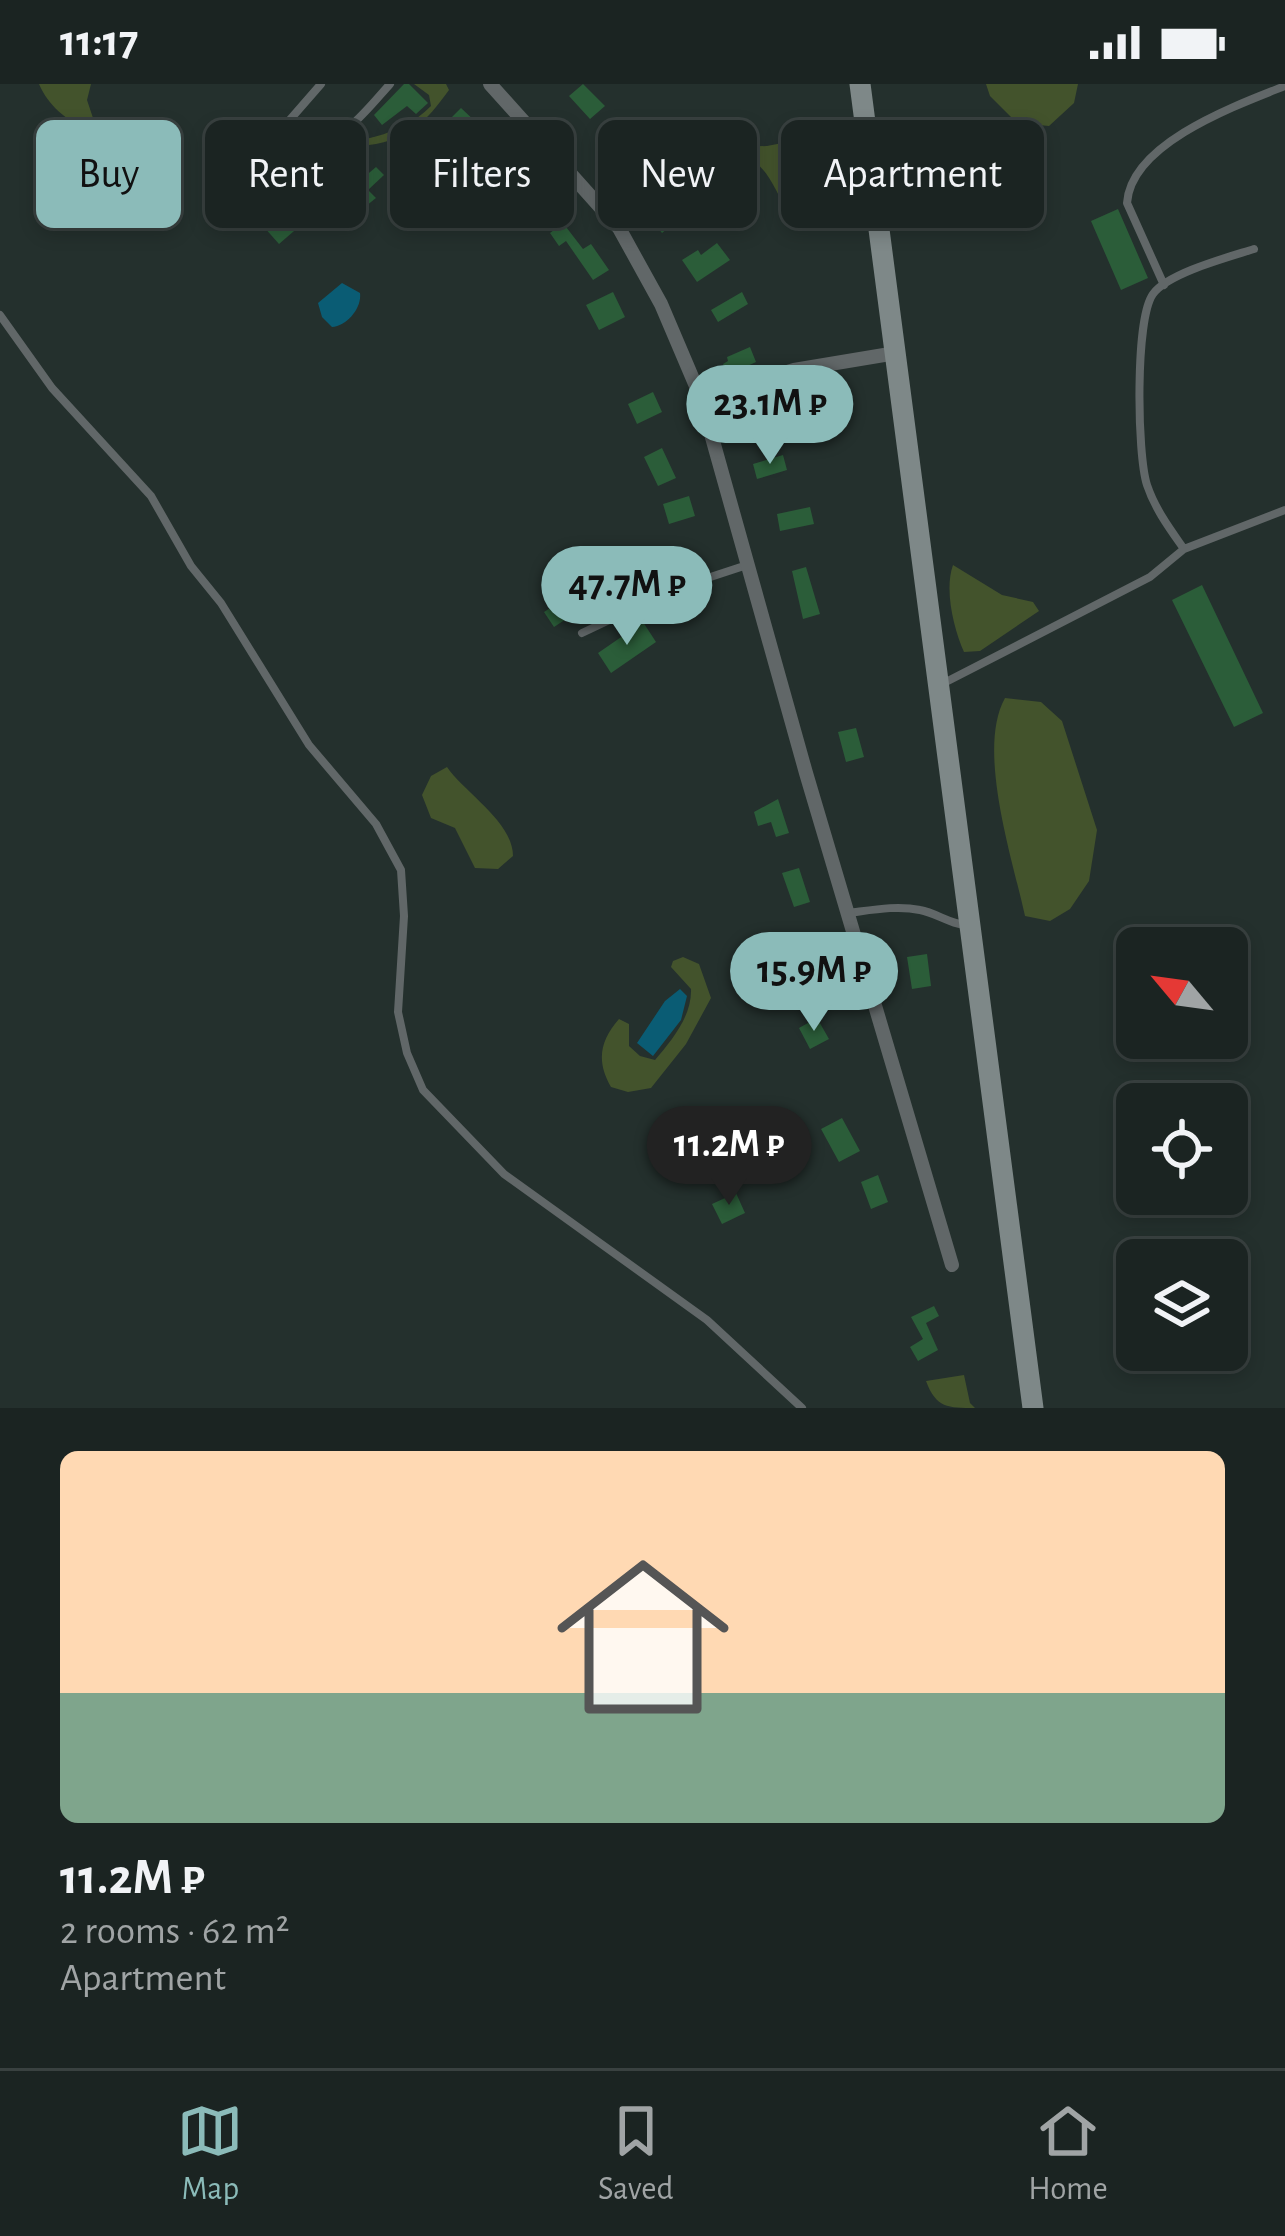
<!DOCTYPE html>
<html lang="en">
<head>
<meta charset="utf-8">
<style>
	body { margin:0; font-family:"Alegreya Sans",sans-serif; background:#242c2a; color:#f1f3f6; height:100vh; display:flex; flex-direction:column; font-size:45px; white-space:nowrap }
	* { box-sizing:border-box; margin:0 }
	p { font-size:39px; color:#a0a4a5 }
	.icon { flex:none; width:66px; height:66px; fill:none; stroke:currentColor; stroke-width:2; stroke-linecap:round; stroke-linejoin:round }
	.map { position:relative; height:1324px; overflow:hidden }
	.drawer { display:flex; flex-direction:column; background:#1b2422; flex:1 }
	.drawer>* { flex:none }
	.banner { position:absolute; left:36px; top:36px; width:1215px; height:108px; display:flex; gap:24px }
	.needle { width:78px; rotate:299deg }
	.fabs { position:absolute; left:1116px; top:843px; display:grid; gap:24px }
	.fabs a { display:grid; place-items:center; width:132px; height:132px; border-radius:18px; background:#1b2422; box-shadow:0 6px 18px #0003,0 0 0 3px #394140; font-size:60px }
	.price { position:absolute; translate:-50% -102px; padding:0 27px; border-radius:42px; background:#8bbbb9; color:#111; font-size:39px; line-height:78px; filter:drop-shadow(0 3px 6px #0008) }
	.price::after { content:''; position:absolute; left:50%; top:72px; width:36px; height:27px; margin-left:-18px; background:inherit; clip-path:polygon(0 0,100% 0,50% 100%) }
	.price.active { background:#222; color:#fff }
	ul { padding:0; list-style:none }
	li { display:grid; align-content:center; gap:24px; height:636px; padding:0 60px }
	li span { display:grid; place-items:center; height:372px; border-radius:18px; color:#555 }
	li>.icon { margin-inline-start:auto }
	span .icon { width:216px; height:216px; fill:#fffc; stroke-width:1 }
	li b { font-size:51px }
	.tag { padding:0 42px; border-radius:18px; background:#1b2422; box-shadow:0 6px 18px #0003,0 0 0 3px #394140; font-size:42px; line-height:108px }
	.tag.active { background:#8bbbb9; color:#111 }
	.status { display:flex; justify-content:space-between; align-items:center; height:84px; padding:0 60px; background:#1b2422; direction:ltr }
	.status svg { height:33px; fill:currentColor }
	.tab-bar { display:flex; justify-content:space-around; align-items:center; height:168px; border-top:3px solid #394140; background:#1b2422; font-size:33px; color:#a0a4a5 }
	.tab-bar a { display:grid; justify-items:center; gap:6px }
	.tab-bar .active { color:#8bbbb9 }
	.map>svg:first-child { display:block }
	.green { fill:#43532c }
	.water { fill:#0a5c74 }
	.building { fill:#2b5d39 }
	.lines { fill:none; stroke-linecap:round; stroke-linejoin:round }
	.service { stroke:#616768; stroke-width:8 }
	.minor { stroke:#616768; stroke-width:14 }
	.secondary { stroke:#7e8888; stroke-width:21 }
</style>
</head>
<body>
<div class="status"><b>11:17</b><svg viewBox="0 0 49 12"><path d="M0 12V9h3v3zM5 12V6h3v6zM10 12V3h3v9zM15 12V0h3v12zM26 1h20v11H26zM47 4h2v5h-2z"/></svg></div>
<div class="map">
<svg width="1285" height="1324" viewBox="0 0 1285 1324">
	<rect width="100%" height="100%" fill="#24302d"/>
	<!-- green -->
	<path class="green" d="M 39,0 L 91,0 L 87,16 L 95,40 L 85,47 C 65,33 49,23 39,0 Z
		M 414,0 L 446,0 L 449,6 C 426,38 408,56 369,61 L 366,55 C 389,50 415,39 431,22 L 429,11 Z
		M 986,0 L 1078,0 L 1074,19 L 1049,42 L 1017,39 L 990,12 Z
		M 823,51 C 837,98 833,111 787,128 C 776,107 760,63 732,76 L 728,69 L 734,63 L 767,62 Z
		M 953,481 L 1002,511 L 1033,518 L 1039,527 L 980,567 L 964,568 C 954,545 944,506 953,481 Z
		M 1005,614 L 1041,618 L 1062,637 L 1097,746 L 1089,797 L 1070,825 L 1050,837 L 1025,832 C 1013,776 976,666 1005,614 Z
		M 447,683 C 465,709 513,738 513,772 L 498,785 L 475,784 L 455,744 L 431,734 L 422,711 L 431,692 Z
		M 683,873 L 699,880 L 711,914 L 686,960 L 651,1004 L 628,1008 L 611,1003 C 596,977 600,957 619,935 L 629,940 L 629,962 L 640,972 L 655,976 C 672,956 692,932 691,905 L 671,883 L 673,877 Z
		M 964,1291 L 970,1319 L 975,1324 C 948,1324 936,1324 926,1297 Z"/>
	<!-- water -->
	<path class="water" d="M 342,199 L 360,209 C 362,224 347,242 332,243 L 322,233 L 318,219 Z
		M 680,905 L 687,912 L 681,936 L 653,972 L 637,959 L 665,917 Z"/>
	<!-- building -->
	<path class="building" d="M 404,0 L 409,0 L 428,19 L 416,30 L 407,22 L 382,41 L 374,31 Z
		M 583,0 L 605,22 L 590,35 L 569,12 Z
		M 461,24 L 477,39 L 457,60 L 441,44 Z
		M 485,69 L 515,99 L 524,90 L 546,114 L 528,131 L 495,96 L 477,113 L 466,102 L 481,87 L 474,80 Z
		M 376,83 L 384,91 L 368,106 L 376,114 L 366,122 L 350,105 Z
		M 669,118 L 681,134 L 662,149 L 650,134 Z
		M 286,123 L 301,141 L 279,160 L 263,142 Z
		M 1118,125 L 1148,194 L 1121,206 L 1091,137 Z
		M 563,139 L 583,165 L 591,160 L 609,186 L 593,196 L 566,157 L 559,162 L 550,149 Z
		M 717,159 L 730,176 L 697,198 L 682,176 L 698,166 L 701,171 Z
		M 613,208 L 625,233 L 599,246 L 586,221 Z
		M 742,208 L 748,220 L 718,238 L 711,226 Z
		M 750,263 L 756,278 L 728,291 L 723,280 L 728,277 L 727,273 Z
		M 653,308 L 662,328 L 637,340 L 628,320 Z
		M 762,325 L 763,331 L 780,326 L 785,344 L 768,349 L 769,354 L 747,355 L 742,337 L 752,334 L 750,328 Z
		M 662,364 L 676,394 L 658,402 L 644,373 Z
		M 783,371 L 787,386 L 757,395 L 753,380 Z
		M 689,412 L 695,432 L 669,440 L 663,420 Z
		M 810,423 L 814,440 L 780,447 L 777,430 Z
		M 806,483 L 820,530 L 803,535 L 792,487 Z
		M 1202,501 L 1263,629 L 1234,643 L 1172,516 Z
		M 582,503 L 592,518 L 554,543 L 544,528 Z
		M 643,538 L 656,558 L 611,589 L 598,569 Z
		M 856,644 L 864,673 L 846,678 L 838,648 Z
		M 778,715 L 789,749 L 776,753 L 771,738 L 758,742 L 754,728 Z
		M 799,784 L 810,818 L 794,823 L 782,789 Z
		M 823,860 L 842,920 L 831,925 L 806,867 Z
		M 927,870 L 931,902 L 912,905 L 907,873 Z
		M 817,934 L 829,955 L 810,965 L 799,944 Z
		M 842,1034 L 860,1067 L 839,1078 L 821,1045 Z
		M 711,1063 L 717,1086 L 697,1092 L 690,1068 Z
		M 878,1091 L 888,1118 L 871,1125 L 861,1098 Z
		M 736,1109 L 745,1129 L 722,1140 L 712,1120 Z
		M 934,1222 L 939,1232 L 926,1239 L 938,1266 L 918,1277 L 910,1263 L 923,1255 L 911,1233 Z"/>
	<g class="lines">
		<!-- service -->
		<path class="service" d="M 310,64 C 347,53 365,28 390,0
			M 220,116 L 321,0
			M 1164,201 L 1127,119 C 1131,59 1237,21 1285,2
			M 0,231 L 52,304 L 151,412 L 191,482 L 221,519 L 309,661 L 376,740 L 401,786 L 404,832 L 398,928 L 407,969 L 423,1006 L 504,1090 L 707,1236 L 802,1324
			M 1184,465 C 1170,445 1155,425 1147,401 C 1137,370 1135,235 1153,210 C 1168,189 1229,173 1254,165
			M 582,549 L 677,504 L 747,481
			M 940,601 L 1150,493 L 1184,465 L 1285,426
			M 849,829 C 872,826 897,821 920,826 C 937,829 951,841 968,841"/>
		<!-- minor -->
		<path class="minor" d="M 490,0 L 619,144 L 661,220 L 701,314 L 806,689 L 952,1181
			M 701,314 L 794,286 L 896,269"/>
		<!-- secondary -->
		<path class="secondary" d="M 860,0 L 1033,1324"/>
	</g>
</svg>
<div class="fabs">
<a><svg class="needle" viewBox="-14 -14 28 28"><path d="M0-13l5 13h-10z" fill="#e53935"/><path d="M0 13l5-13h-10z" fill="#a0a4a5"/></svg></a>
<a><svg class="icon" aria-label="locate" viewBox="0 0 24 24"><circle cx="12" cy="12" r="6"/><path d="M12 2v4M12 18v4M2 12h4M18 12h4"/></svg></a>
<a><svg class="icon" aria-label="layers" viewBox="0 0 24 24"><path d="M12 4l9 5-9 5-9-5zM3 14l9 5 9-5"/></svg></a>
</div>
<b class="price" style="left:770px;top:383px">23.1M ₽</b>
<b class="price" style="left:627px;top:564px">47.7M ₽</b>
<b class="price" style="left:814px;top:950px">15.9M ₽</b>
<b class="price active" style="left:729px;top:1124px">11.2M ₽</b>
<div class="banner">
<a class="tag active">Buy</a>
<a class="tag">Rent</a>
<a class="tag">Filters</a>
<a class="tag">New</a>
<a class="tag">Apartment</a>
</div>
</div>
<section class="drawer">
<ul>
<li><span style="background:linear-gradient(#ffd9b3 65%,#7fa58c 0)"><svg class="icon" aria-label="home" viewBox="0 0 24 24"><path d="M3 11l9-7 9 7M6 9v11h12V9"/></svg></span><div><b>11.2M ₽</b><p>2 rooms · 62 m²</p><p>Apartment</p></div></li>
</ul>
</section>
<nav class="tab-bar">
<a class="active"><svg class="icon" aria-label="map" viewBox="0 0 24 24"><path d="M3 6l6-2 6 2 6-2v14l-6 2-6-2-6 2zM9 4v14M15 6v14"/></svg>Map</a>
<a><svg class="icon" aria-label="saved" viewBox="0 0 24 24"><path d="M7 4h10v16l-5-4-5 4z"/></svg>Saved</a>
<a><svg class="icon" aria-label="home" viewBox="0 0 24 24"><path d="M3 11l9-7 9 7M6 9v11h12V9"/></svg>Home</a>
</nav>
</body>
</html>
